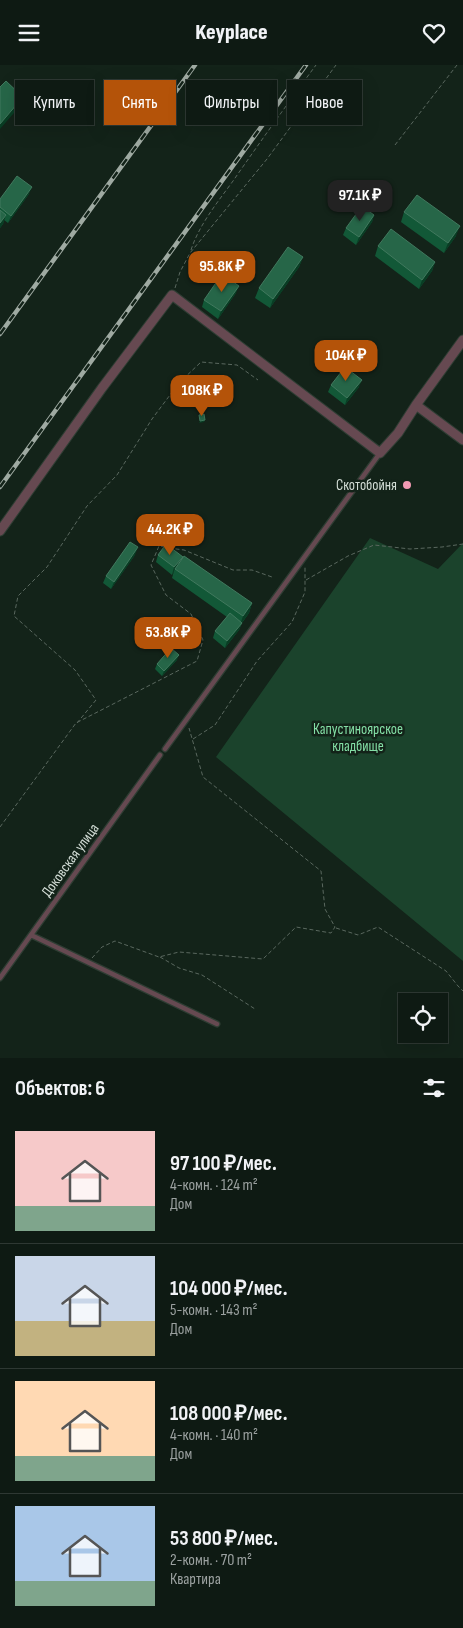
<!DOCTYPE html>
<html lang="ru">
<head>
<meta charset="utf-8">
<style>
	body { margin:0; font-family:"Sofia Sans Condensed",sans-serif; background:#1c2721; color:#f1f3f6; height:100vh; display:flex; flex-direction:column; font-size:19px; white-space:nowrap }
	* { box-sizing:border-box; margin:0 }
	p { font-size:16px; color:#9ba1a0 }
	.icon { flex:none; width:28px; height:28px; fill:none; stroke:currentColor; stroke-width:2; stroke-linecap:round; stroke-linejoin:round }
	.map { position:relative; height:993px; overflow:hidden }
	.side { display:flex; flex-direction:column; background:#0e1a13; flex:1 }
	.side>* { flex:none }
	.banner { position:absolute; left:15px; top:15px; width:434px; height:45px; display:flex; gap:10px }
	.fabs { position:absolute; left:398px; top:928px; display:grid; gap:10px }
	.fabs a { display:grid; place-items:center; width:50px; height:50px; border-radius:0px; background:#0e1a13; box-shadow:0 5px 20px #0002,0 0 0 1px #2e3833; font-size:25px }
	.price { position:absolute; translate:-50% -42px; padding:0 11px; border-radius:10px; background:#b45309; color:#fff; font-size:16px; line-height:32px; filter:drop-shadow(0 1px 2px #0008) }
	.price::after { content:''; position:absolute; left:50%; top:30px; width:15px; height:11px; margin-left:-8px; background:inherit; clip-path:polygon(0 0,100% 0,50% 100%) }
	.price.selected { background:#222; color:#fff }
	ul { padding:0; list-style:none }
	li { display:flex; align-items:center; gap:15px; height:125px; padding:0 15px }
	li+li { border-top:1px solid #2e3833 }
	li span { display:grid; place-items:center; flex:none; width:140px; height:100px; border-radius:0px; color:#555 }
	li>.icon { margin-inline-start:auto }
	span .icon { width:60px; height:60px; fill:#fffc; stroke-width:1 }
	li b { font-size:21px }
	h2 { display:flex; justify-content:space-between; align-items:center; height:60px; padding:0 15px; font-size:21px }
	.tag { padding:0 18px; border-radius:0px; background:#0e1a13; box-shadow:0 5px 20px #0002,0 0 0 1px #2e3833; font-size:18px; line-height:45px }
	.tag.selected { background:#b45309; color:#fff }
	header { display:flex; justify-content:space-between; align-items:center; height:65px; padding:0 15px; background:#0e1a13; font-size:22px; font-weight:800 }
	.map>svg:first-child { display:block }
	.green { fill:#1b432c }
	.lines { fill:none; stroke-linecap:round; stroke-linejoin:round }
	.lane-casing { stroke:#2e3d33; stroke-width:7 }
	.street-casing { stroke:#2e3d33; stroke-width:11 }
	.path { stroke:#5a685f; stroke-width:1; stroke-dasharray:4 2.5; stroke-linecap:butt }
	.lane { stroke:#664951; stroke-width:4.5 }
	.street { stroke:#664951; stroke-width:9 }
	.rail-casing { stroke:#9faaa2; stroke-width:4.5 }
	.rail { stroke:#132319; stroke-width:2.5; stroke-dasharray:8; stroke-linecap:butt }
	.wall { fill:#125837 }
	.shaded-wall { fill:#093d24 }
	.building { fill:#266648; stroke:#41795e }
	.poi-dot { fill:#f19ab3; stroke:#132319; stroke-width:2 }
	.labels { text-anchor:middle; stroke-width:5; stroke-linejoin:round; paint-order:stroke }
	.poi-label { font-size:15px; fill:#d3ddd6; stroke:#132319; text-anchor:end }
	.park-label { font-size:15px; fill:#84dfa6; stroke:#132319 }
	.street-label { font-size:15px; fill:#d3ddd6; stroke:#132319 }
</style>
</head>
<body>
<header><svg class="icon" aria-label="menu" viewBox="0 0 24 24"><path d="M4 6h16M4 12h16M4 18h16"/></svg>Keyplace<svg class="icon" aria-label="heart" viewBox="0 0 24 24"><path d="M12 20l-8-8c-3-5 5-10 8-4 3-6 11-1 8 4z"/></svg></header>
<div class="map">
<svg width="463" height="993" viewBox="0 0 463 993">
	<rect width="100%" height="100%" fill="#132319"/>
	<!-- green -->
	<path class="green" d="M 370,473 L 438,504 L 463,478 L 463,896 L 216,692 Z"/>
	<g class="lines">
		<defs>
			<path id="lane" d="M 165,684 L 380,388
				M 31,870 L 217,959
				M 0,913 L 160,690"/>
			<path id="street" d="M 416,340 L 463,375
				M 0,466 L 102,323 L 172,230 L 380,388 L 398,368 L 416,340 L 463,275"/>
		</defs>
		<!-- lane casing -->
		<use href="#lane" class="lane-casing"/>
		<!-- street casing -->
		<use href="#street" class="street-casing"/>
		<!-- path -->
		<path class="path" d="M 395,80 L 457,0
			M 191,185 C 199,160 217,138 233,116 C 260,77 288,38 316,0
			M 175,223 L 180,207 L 190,188 L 267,94 L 336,0
			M 169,483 L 184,485 L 233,505 L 252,505 L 272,512
			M 306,515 L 348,491 L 374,480 L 410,484 L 442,482 L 463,479
			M 77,658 L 96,635 L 75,605 L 14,551 L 18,531 L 47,502 L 87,441 L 117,410 L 152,354 L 179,318 L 201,297 L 237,300 L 258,315
			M 193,674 L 215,660 L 257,596 L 292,557 L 305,527 L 305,501
			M 0,762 L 76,658 L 197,596 L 203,575 L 191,549 L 166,530 L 151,500 L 159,481 L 165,482
			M 336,863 L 358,870 L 378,862 L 446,906 L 458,921 L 463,926
			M 160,892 L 179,903 L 202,910 L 255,944
			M 92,893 L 102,882 L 115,876 L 159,892 L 179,887 L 263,894 L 296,862 L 331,868 L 335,862 L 325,844 L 321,806 L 203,712 L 189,663"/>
		<!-- lane -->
		<use href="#lane" class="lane"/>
		<!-- street -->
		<use href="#street" class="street"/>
		<defs>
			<path id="rail" d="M 0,269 L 195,0
				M 0,422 L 306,0"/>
		</defs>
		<!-- rail casing -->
		<use href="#rail" class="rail-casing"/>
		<!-- rail -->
		<use href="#rail" class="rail"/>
	</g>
	<!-- wall -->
	<path class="wall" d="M 29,129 L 8,158 L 4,155 L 3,159 L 0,163 L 0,134 Z
		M 404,147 L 456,171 L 444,188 L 401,157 Z
		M 374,150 L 372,157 L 356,180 L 343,170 L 346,163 Z
		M 378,181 L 435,197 L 432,206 L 419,224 L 375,191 Z
		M 303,192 L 299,202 L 270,243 L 255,233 L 259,223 Z
		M 236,228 L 218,254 L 202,242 L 204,235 Z
		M 331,320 L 359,322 L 345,340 L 328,327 Z
		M 135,490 L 111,524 L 103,518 L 106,511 Z
		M 158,490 L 183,492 L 181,495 L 252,538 L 249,548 L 242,558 L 239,565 L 225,583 L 213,573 L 215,566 L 227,552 L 172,513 L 174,506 L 172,510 L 156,497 Z
		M 156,561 L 178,565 L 176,570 L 172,577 L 155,565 Z
		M 177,595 L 162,611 L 155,604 L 157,599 Z"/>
	<!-- shaded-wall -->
	<path class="shaded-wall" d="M 23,32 L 20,41 L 0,64 L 0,59 Z
		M 32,122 L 29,129 L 8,158 L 11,151 Z
		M 6,150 L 3,159 L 0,163 L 0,158 Z
		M 374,150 L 372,157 L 356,180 L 359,172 Z
		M 460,161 L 456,171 L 444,188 L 448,178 Z
		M 303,192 L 299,202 L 270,243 L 273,234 Z
		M 435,197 L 432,206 L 419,224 L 422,215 Z
		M 239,221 L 236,228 L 218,254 L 221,246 Z
		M 362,315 L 359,322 L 345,340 L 347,333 Z
		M 205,355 L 204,357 L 199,358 L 200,356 Z
		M 138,482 L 135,490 L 111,524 L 114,517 Z
		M 183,492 L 180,499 L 175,504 L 172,510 L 174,502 Z
		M 252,538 L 249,548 L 240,560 L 242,558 L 239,565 L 225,583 L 227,576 L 240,560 L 243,551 Z
		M 178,565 L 176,570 L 172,577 L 173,572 Z
		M 179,590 L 177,595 L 162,611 L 164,606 Z"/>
	<!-- building -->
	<path class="building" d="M 6,16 L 23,32 L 0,59 L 0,22 Z
		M 17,111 L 32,122 L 11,151 L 0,142 L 0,134 Z
		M 417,130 L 460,161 L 448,178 L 404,147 Z
		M 362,141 L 374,150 L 359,172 L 346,163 Z
		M 0,145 L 6,150 L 0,158 Z
		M 391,164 L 435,197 L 422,215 L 378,181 Z
		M 288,182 L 303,192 L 273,234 L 259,223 Z
		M 222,209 L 239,221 L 221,246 L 204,235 Z
		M 345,302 L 362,315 L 347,333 L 331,320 Z
		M 204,349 L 205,355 L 200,356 L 199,350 Z
		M 130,477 L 138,482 L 114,517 L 106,511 Z
		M 166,479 L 183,492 L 174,502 L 158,490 Z
		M 184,491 L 252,538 L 243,551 L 175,504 Z
		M 230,548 L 242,558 L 227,576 L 215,566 Z
		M 161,553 L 178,565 L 173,572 L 156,561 Z
		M 171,583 L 179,590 L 164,606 L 157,599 Z"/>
	<!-- markers -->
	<circle class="poi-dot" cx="407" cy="420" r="5"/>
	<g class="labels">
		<!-- poi labels -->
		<g class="poi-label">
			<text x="397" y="425">Скотобойня</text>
		</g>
		<!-- park labels -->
		<g class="park-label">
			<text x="358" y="669">Капустиноярское<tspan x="358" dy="17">кладбище</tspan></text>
		</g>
		<!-- street labels -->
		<g class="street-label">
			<text transform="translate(70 795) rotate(-54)" y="5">Доковская улица</text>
		</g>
	</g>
</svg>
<div class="fabs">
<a><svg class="icon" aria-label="locate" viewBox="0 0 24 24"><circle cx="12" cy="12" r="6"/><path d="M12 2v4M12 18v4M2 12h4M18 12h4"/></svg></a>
</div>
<b class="price selected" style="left:360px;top:157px">97.1K ₽</b>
<b class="price" style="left:222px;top:228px">95.8K ₽</b>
<b class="price" style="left:346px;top:317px">104K ₽</b>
<b class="price" style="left:202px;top:352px">108K ₽</b>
<b class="price" style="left:170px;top:491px">44.2K ₽</b>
<b class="price" style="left:168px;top:594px">53.8K ₽</b>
<div class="banner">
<a class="tag">Купить</a>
<a class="tag selected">Снять</a>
<a class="tag">Фильтры</a>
<a class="tag">Новое</a>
</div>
</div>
<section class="side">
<h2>Объектов: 6<svg class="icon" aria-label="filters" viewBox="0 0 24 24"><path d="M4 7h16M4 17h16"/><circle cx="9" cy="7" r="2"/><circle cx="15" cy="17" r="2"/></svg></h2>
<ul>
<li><span style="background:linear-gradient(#f6c9c9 75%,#7fa58c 0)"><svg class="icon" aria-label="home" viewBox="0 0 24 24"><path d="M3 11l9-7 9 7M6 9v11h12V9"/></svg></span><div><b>97 100 ₽/мес.</b><p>4-комн. · 124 m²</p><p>Дом</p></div></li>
<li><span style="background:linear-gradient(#c9d6e8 65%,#c2b280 0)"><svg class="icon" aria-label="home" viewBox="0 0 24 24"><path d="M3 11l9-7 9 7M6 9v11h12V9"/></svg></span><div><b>104 000 ₽/мес.</b><p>5-комн. · 143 m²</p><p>Дом</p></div></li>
<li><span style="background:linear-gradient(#ffd9b3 75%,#7fa58c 0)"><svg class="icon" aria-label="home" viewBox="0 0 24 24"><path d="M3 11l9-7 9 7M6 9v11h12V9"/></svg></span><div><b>108 000 ₽/мес.</b><p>4-комн. · 140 m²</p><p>Дом</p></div></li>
<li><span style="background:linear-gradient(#a9c7e8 75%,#7fa58c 0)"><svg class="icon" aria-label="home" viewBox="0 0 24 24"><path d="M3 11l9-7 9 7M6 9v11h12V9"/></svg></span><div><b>53 800 ₽/мес.</b><p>2-комн. · 70 m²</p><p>Квартира</p></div></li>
</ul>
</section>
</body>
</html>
